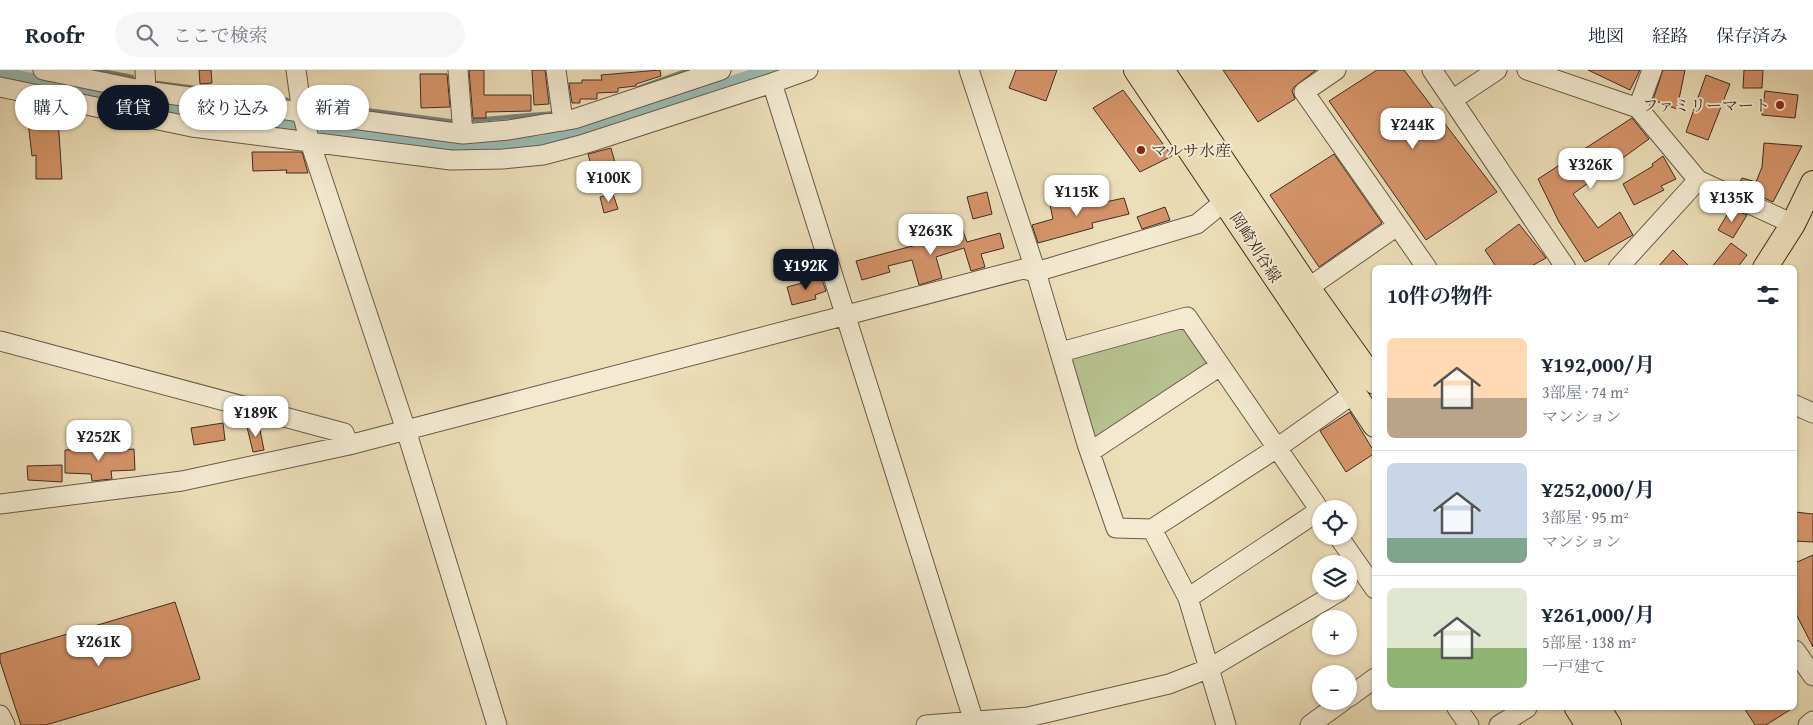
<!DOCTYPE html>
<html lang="ja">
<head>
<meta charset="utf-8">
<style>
	body { margin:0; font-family:"Gentium Book Plus","Noto Serif JP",serif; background:#f6f6f7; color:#1f2937; height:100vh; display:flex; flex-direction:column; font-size:19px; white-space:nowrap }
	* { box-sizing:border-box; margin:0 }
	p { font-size:16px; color:#747a83 }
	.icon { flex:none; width:28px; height:28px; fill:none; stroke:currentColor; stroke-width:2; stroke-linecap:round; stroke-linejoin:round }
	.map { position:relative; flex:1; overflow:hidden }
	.panel { position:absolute; left:1372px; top:195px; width:425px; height:445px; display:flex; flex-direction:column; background:#fff; border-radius:8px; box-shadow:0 1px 4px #0004 }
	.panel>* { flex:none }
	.top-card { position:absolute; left:15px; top:15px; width:475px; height:45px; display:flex; gap:10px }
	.controls { position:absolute; left:1312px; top:430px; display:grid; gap:10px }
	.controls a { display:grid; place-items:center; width:45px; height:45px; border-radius:50%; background:#fff; box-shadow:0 1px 4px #0004; font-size:25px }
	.price { position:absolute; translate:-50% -42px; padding:0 11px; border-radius:10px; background:#fff; color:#222; font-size:16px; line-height:32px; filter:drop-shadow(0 1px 2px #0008) }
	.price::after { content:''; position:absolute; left:50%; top:30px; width:15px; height:11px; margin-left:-8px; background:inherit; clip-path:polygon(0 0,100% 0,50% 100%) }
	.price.current { background:#111827; color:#fff }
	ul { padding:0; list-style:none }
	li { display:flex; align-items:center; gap:15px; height:125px; padding:0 15px }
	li+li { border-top:1px solid #e0e1e3 }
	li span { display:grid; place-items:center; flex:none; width:140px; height:100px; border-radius:8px; color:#555 }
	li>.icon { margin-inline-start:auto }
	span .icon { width:60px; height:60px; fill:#fffc; stroke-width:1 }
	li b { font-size:21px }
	h2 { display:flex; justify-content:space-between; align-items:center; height:60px; padding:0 15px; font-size:21px }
	.tag { padding:0 18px; border-radius:22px; background:#fff; box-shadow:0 1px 4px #0004; font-size:18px; line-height:45px }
	.tag.current { background:#111827; color:#fff }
	header { display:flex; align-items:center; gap:30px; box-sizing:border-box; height:70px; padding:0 25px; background:#fff; border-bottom:1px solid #e0e1e3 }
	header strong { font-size:24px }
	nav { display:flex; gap:28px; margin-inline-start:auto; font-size:18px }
	.search { width:350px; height:45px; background:#f6f6f7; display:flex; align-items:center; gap:12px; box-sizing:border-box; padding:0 18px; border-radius:28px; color:#747a83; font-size:19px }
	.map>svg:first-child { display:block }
	.green { fill:#b7c18f; stroke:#7b785a }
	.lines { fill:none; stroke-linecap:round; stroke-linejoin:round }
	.stream { stroke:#75837b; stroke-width:4.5 }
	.canal { stroke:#99bbb4; stroke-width:15 }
	.building { fill:#d49369; stroke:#3f2e25 }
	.minor-casing { stroke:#6a5a4a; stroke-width:21 }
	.major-casing { stroke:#3f2e25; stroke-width:26 }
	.minor { stroke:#f3ead1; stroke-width:19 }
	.major { stroke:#ecdeb8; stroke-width:24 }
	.poi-dot { fill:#8f2418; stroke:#f3ead1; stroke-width:2 }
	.labels { text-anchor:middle; stroke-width:4; stroke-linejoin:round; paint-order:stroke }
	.poi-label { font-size:16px; fill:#3f2e25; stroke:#f3ead1; text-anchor:end }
	.street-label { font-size:16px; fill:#3f2e25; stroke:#f3ead1 }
</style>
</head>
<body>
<header>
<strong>Roofr</strong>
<div class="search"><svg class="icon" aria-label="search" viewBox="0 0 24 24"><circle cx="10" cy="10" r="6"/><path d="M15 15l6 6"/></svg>ここで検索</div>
<nav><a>地図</a><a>経路</a><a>保存済み</a></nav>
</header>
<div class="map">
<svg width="1813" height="655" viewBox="0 0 1813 655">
	<rect width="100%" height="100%" fill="#ecdeb8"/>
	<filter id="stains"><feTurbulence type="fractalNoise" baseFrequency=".004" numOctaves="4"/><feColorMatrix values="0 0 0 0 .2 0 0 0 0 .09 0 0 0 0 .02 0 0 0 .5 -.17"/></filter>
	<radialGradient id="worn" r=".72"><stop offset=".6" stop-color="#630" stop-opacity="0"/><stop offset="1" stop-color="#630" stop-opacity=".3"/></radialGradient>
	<!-- green -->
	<path class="green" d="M 1180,249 L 1216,291 L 1087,374 L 1061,282 Z"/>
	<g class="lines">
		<!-- stream -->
		<path class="stream" d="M 96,0 L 132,7
			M 157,13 L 287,30
			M 638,18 L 689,0
			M 313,33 L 456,52
			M 474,50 L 557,43"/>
		<!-- canal -->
		<path class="canal" d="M 0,4 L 188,43 L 455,78 L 542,73 L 595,59 L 772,0"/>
	</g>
	<!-- building -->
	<path class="building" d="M 199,0 L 211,0 L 212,13 L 200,14 Z
		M 469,0 L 484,0 L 484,25 L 531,25 L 531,41 L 486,42 L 486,48 L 473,48 Z
		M 532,0 L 545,0 L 549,34 L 534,35 Z
		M 660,0 L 661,6 L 636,14 L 636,16 L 618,18 L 618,22 L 597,23 L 597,29 L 580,29 L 580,33 L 572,33 L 569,13 L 582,13 L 582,10 L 602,10 L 601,5 Z
		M 1016,0 L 1057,0 L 1046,31 L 1009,18 Z
		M 1223,0 L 1316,0 L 1294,17 L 1292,21 L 1295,29 L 1258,52 Z
		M 1377,0 L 1404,0 L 1497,122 L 1426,170 L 1329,31 Z
		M 1588,0 L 1640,0 L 1630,20 Z
		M 1663,0 L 1685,0 L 1677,39 L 1653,30 Z
		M 1744,0 L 1763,0 L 1762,18 L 1743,18 Z
		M 420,4 L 447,4 L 450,37 L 421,38 Z
		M 1706,5 L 1730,14 L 1708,70 L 1686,62 Z
		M 1123,20 L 1172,86 L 1140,102 L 1093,38 Z
		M 1765,21 L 1798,25 L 1795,48 L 1762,45 Z
		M 58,48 L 62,109 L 36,109 L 36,85 L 32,86 L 28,52 Z
		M 1632,48 L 1649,69 L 1573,124 L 1598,158 L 1620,142 L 1633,165 L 1585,192 L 1559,152 L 1538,109 Z
		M 1764,73 L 1802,76 L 1773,132 L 1738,116 L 1742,108 L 1756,112 L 1762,97 Z
		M 611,78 L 617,100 L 632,96 L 636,113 L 604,121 L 599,100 L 593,102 L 588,84 Z
		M 252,82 L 302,82 L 308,103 L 286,103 L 287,100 L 253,101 Z
		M 1334,84 L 1382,153 L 1319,197 L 1270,125 Z
		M 1663,86 L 1676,109 L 1661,116 L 1664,120 L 1634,135 L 1623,114 L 1653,96 L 1652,94 Z
		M 987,122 L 992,144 L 973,149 L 967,127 Z
		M 613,124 L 618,139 L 604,143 L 600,127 Z
		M 1084,125 L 1087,136 L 1124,128 L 1129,144 L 1092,153 L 1093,158 L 1038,173 L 1032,155 L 1053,149 L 1050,135 Z
		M 1165,137 L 1170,150 L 1142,159 L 1137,147 Z
		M 1731,138 L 1747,145 L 1733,168 L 1718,160 Z
		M 1519,154 L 1546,188 L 1528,198 L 1497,198 L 1485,180 Z
		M 962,158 L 967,172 L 1000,163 L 1004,178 L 981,184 L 985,197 L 971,201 L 964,178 L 936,187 L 942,208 L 919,215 L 912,190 L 888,196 L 890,202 L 862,210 L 856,191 L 916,175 L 915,174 Z
		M 1731,173 L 1747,185 L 1737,198 L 1711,198 Z
		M 1673,180 L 1691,198 L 1657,198 Z
		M 820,204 L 826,221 L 815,225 L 816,229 L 792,235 L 787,217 L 814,210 L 813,206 Z
		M 1350,342 L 1375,383 L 1346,402 L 1320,361 Z
		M 223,353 L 225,370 L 194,375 L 191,358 Z
		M 259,355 L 264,380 L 253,382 L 247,357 Z
		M 119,378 L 119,380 L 134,379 L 135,400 L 111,401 L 112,409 L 92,411 L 91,404 L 65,403 L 65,380 Z
		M 62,395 L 62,412 L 28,410 L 27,396 Z
		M 1795,442 L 1813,444 L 1813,472 L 1795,471 Z
		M 1813,485 L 1813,577 L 1795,542 L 1795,493 Z
		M 175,532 L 200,609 L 46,655 L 21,655 L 0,591 L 0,584 Z
		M 1744,638 L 1793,638 L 1766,655 L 1755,655 Z"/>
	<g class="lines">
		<defs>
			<path id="minor" d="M 43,0 L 146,21 L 463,64 L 509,60 L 574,49 L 721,0
				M 145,0 L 146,21
				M 296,0 L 302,43 L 310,72 L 406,360 L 497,655
				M 458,0 L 463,64
				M 556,0 L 563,51
				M 969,0 L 1036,202 L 1087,374 L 1116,458 L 1152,459 L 1277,378 L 1353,324
				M 1336,0 L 1304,22 L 1427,198
				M 1432,0 L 1566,198
				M 1527,0 L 1638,38 L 1698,110 L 1793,154
				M 772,13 L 808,0
				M 0,17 L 192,57 L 451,90 L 503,89 L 543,85 L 581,75 L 772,13 L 975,655
				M 1452,30 L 1497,0
				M 1638,38 L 1652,0
				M 1618,198 L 1698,110
				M 1308,218 L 1397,156
				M 0,271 L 344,363 L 349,375
				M 1061,282 L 1187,247 L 1321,442
				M 1795,335 L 1813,343
				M 1090,382 L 1220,296
				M 0,434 L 182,411 L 349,375 L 1023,199 L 1036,202 L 1197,154 L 1225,131
				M 1152,459 L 1188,528 L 1226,655
				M 1338,466 L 1375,519
				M 1188,528 L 1320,440
				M 1795,580 L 1813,606
				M 1349,627 L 1375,608
				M 1457,638 L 1469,655
				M 0,645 L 5,655
				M 926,655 L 1028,647 L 1169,614 L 1210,598 L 1340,521
				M 1310,655 L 1343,631
				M 1499,655 L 1527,638
				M 1808,655 L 1813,651"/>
			<path id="major" d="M 1136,0 L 1375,355
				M 1162,0 L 1308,218 L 1375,312
				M 1765,198 L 1793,154 L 1813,113
				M 1577,638 L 1588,655
				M 1598,638 L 1609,655"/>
		</defs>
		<!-- minor casing -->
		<use href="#minor" class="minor-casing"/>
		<!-- major casing -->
		<use href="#major" class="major-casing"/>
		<!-- minor -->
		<use href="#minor" class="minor"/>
		<!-- major -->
		<use href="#major" class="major"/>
	</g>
	<!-- markers -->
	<g class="poi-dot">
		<circle cx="1780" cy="35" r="5"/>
		<circle cx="1141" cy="80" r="5"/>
	</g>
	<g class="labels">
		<!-- poi labels -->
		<g class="poi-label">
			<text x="1770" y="41">ファミリーマート</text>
			<text x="1151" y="86" text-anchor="start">マルサ水産</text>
		</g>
		<!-- street labels -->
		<g class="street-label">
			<text transform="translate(1256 177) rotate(57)" y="6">岡崎刈谷線</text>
		</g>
	</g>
	<rect width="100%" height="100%" filter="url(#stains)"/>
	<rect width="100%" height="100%" fill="url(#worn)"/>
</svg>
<div class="controls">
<a><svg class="icon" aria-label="locate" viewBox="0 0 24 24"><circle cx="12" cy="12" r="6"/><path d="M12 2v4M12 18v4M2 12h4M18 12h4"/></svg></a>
<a><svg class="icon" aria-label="layers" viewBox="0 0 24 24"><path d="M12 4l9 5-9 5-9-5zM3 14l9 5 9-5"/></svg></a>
<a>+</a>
<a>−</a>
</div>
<b class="price" style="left:1413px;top:80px">¥244K</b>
<b class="price" style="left:1591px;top:120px">¥326K</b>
<b class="price" style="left:609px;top:133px">¥100K</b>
<b class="price" style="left:1077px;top:147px">¥115K</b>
<b class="price" style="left:1732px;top:153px">¥135K</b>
<b class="price" style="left:931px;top:186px">¥263K</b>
<b class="price current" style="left:806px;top:221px">¥192K</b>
<b class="price" style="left:256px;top:368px">¥189K</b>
<b class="price" style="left:99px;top:392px">¥252K</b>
<b class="price" style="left:99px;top:597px">¥261K</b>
<div class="top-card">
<a class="tag">購入</a>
<a class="tag current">賃貸</a>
<a class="tag">絞り込み</a>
<a class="tag">新着</a>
</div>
<section class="panel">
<h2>10件の物件<svg class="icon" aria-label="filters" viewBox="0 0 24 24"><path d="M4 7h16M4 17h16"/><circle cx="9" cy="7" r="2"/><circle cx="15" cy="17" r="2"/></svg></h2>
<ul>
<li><span style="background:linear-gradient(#ffd9b3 60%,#b9a48a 0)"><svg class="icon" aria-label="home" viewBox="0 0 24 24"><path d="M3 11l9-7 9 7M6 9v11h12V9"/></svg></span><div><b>¥192,000/月</b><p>3部屋 · 74 m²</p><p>マンション</p></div></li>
<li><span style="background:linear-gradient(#c9d6e8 75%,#7fa58c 0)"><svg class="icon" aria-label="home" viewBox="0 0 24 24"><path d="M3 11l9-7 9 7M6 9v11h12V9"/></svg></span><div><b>¥252,000/月</b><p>3部屋 · 95 m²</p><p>マンション</p></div></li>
<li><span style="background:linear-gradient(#dfe7d0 60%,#8fb573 0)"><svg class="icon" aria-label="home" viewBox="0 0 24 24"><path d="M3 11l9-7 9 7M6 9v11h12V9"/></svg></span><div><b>¥261,000/月</b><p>5部屋 · 138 m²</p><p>一戸建て</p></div></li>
</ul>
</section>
</div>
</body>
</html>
